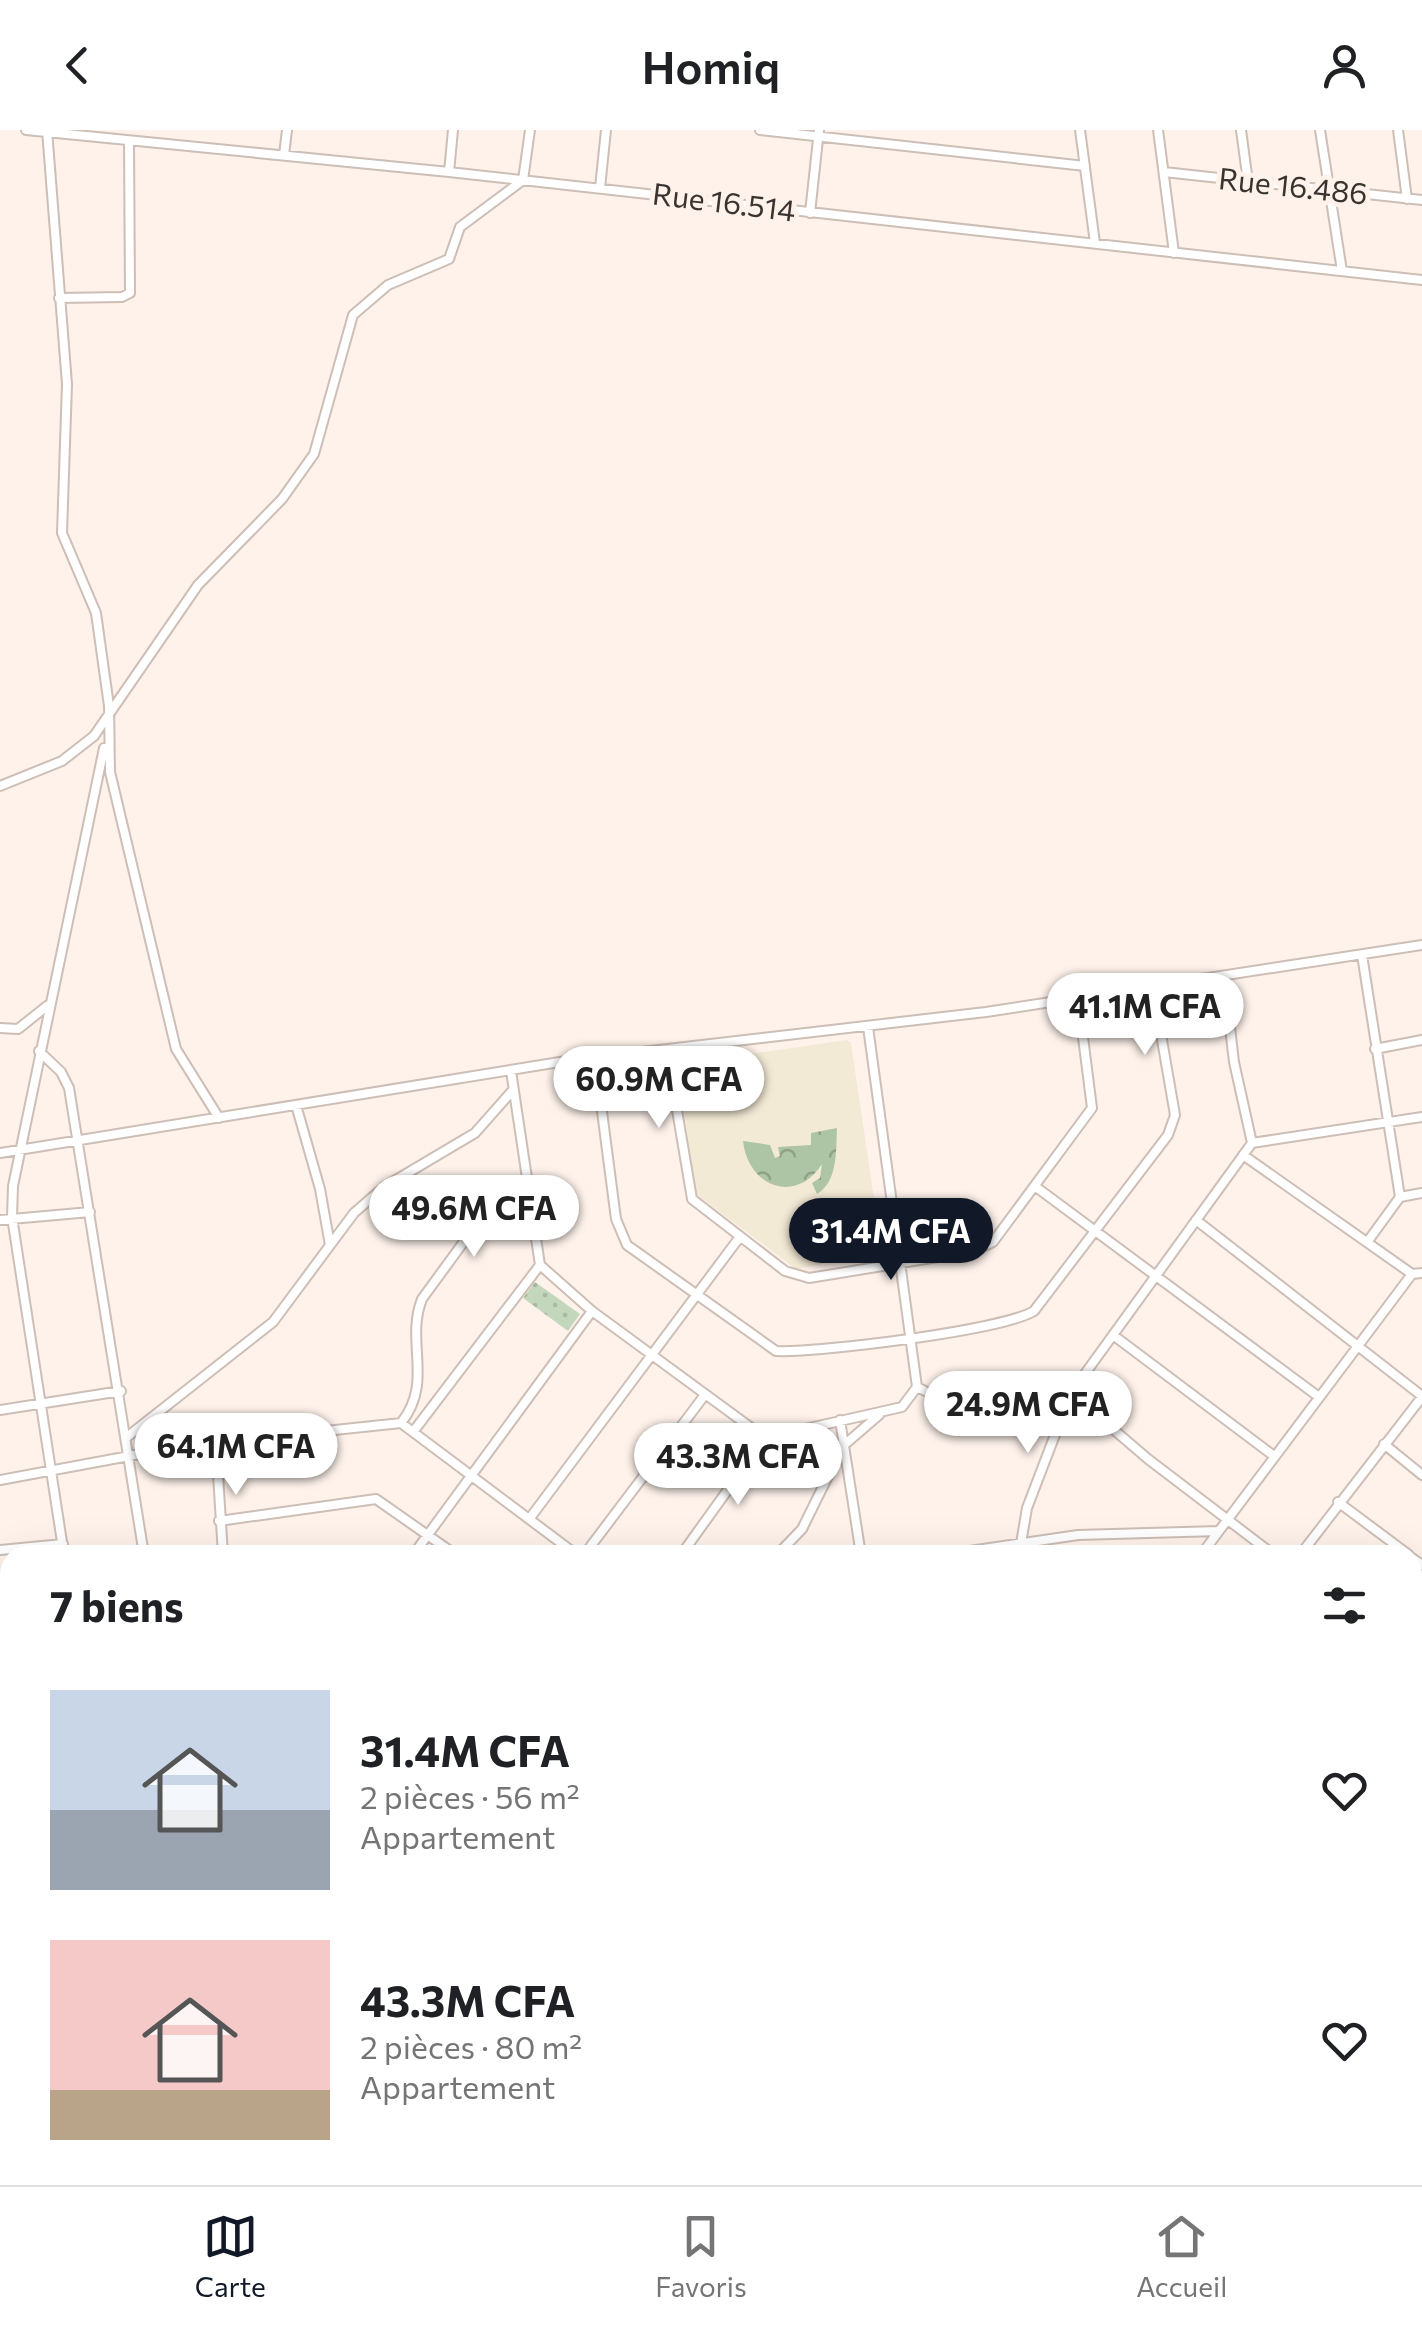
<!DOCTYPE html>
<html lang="fr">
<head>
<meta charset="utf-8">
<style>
	body { margin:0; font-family:Commissioner,sans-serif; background:#f2f2f2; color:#202124; height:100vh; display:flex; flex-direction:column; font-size:38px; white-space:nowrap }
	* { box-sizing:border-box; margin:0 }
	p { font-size:32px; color:#757577 }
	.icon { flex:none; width:55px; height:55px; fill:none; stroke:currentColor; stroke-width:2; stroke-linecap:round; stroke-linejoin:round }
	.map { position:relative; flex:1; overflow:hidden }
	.drawer { position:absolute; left:0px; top:1415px; width:1422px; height:640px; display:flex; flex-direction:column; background:#fff; border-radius:30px 30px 0 0; box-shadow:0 10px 40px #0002 }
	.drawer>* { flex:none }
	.price { position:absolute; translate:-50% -85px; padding:0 22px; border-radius:35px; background:#fff; color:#222; font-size:32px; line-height:65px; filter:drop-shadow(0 2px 5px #0008) }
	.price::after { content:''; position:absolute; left:50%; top:60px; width:30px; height:22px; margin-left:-15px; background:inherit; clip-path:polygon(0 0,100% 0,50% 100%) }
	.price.on { background:#111827; color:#fff }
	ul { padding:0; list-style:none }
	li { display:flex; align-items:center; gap:30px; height:250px; padding:0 50px }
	li span { display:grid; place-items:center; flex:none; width:280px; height:200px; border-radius:0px; color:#555 }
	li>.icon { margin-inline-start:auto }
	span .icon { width:120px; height:120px; fill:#fffc; stroke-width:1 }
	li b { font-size:42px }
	h2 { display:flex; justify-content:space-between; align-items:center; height:120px; padding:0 50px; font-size:42px }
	header { display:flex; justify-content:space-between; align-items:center; height:130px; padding:0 50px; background:#fff; font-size:45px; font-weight:600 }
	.tab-bar { display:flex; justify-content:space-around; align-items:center; height:140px; border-top:2px solid #e0e0e0; background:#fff; font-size:28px; color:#757577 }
	.tab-bar a { display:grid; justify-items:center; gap:5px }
	.tab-bar .on { color:#111827 }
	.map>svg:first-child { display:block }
	.education { fill:#f3ead5 }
	.forest { fill:url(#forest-crowns) }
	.park { fill:url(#park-dots) }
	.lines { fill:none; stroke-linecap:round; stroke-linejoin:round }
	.minor-casing { stroke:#cdbeb6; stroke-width:12 }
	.minor { stroke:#fff; stroke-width:8 }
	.labels { text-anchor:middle; stroke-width:10; stroke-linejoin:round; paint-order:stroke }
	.street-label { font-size:30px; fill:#3a3430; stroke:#fef2eb }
</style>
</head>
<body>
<header><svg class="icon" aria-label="back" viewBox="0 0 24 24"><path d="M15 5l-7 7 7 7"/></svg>Homiq<svg class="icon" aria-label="person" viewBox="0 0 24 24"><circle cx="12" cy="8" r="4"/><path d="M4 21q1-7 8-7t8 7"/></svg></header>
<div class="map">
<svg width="1422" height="2055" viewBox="0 0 1422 2055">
	<defs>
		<pattern id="forest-crowns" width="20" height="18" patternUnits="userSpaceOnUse" patternTransform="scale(2.5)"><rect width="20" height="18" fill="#aec5a5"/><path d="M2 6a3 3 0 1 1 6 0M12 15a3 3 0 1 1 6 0" fill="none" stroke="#8fa187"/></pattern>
		<pattern id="park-dots" width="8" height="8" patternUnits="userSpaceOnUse" patternTransform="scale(2.5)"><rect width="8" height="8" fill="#c3d7bc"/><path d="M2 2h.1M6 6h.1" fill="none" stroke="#a8b9a2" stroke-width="1.8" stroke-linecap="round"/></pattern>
	</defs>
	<rect width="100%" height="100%" fill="#fef2eb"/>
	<!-- education -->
	<path class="education" d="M 847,910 L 851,913 L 882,1123 L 796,1139 L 696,1064 L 678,939 L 682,934 Z"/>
	<!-- forest -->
	<path class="forest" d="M 837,998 C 836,1020 838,1052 817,1064 L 812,1053 L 820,1048 L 822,1034 C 796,1075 748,1057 743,1011 L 770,1015 L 775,1028 L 780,1026 L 778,1017 L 811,1015 L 811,1003 Z"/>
	<!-- park -->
	<path class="park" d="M 535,1152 L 580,1184 L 568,1201 L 523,1168 Z"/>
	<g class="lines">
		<defs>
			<path id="minor" d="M 26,0 L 449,42 L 1422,150
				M 47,0 L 67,254 L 62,403 L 96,483 L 109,576 L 110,642 L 176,919 L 219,988
				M 760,0 L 1085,36
				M 1080,0 L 1095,113
				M 1158,0 L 1174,123
				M 1241,0 L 1248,52
				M 1320,0 L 1342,141
				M 1398,0 L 1407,69
				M 284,25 L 287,0
				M 449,42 L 453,0
				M 1164,42 L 1422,70
				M 600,58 L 606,0
				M 810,83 L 819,0
				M 59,168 L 122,167 L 130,163 L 129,11
				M 0,656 L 62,631 L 94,606 L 198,455 L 282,369 L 314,324 L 353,185 L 388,155 L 449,129 L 460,97 L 523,50 L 530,0
				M 1362,825 L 1400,1067 L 1368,1111
				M 1224,847 L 1234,932 L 1252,1013
				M 868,897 L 917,1257 L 941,1269 L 1071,1263 L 1148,1329 L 1274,1425
				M 0,898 L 18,899 L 47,876
				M 1375,919 L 1422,910
				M 39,921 L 61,942 L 69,958 L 144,1425
				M 667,921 L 692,1069 L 785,1141 L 809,1148 L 975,1121 L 993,1112 L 1092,978 L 1078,868
				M 595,928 L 616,1089 L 627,1115 L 776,1221 C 818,1223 1003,1200 1034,1181 L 1168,1005 L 1175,985 L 1153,858
				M 511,941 L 540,1135 L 592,1181 L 765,1308 L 902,1277 L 917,1257
				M 296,975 L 320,1059 L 330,1115
				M 0,1023 L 572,930 L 986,882 L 1422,815
				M 1243,1025 L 1412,1144
				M 1036,1057 L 1319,1267
				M 1400,1067 L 1422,1063
				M 0,1090 L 90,1082
				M 1196,1090 L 1422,1266
				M 1113,1205 L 1274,1326
				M 0,1280 L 121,1261
				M 840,1290 L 861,1425
				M 401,1293 L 577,1425
				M 413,1302 L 540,1135
				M 127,1307 L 273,1192 L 354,1083 L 384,1057 L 475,1003 L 513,960
				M 216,1312 L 223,1425
				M 1384,1314 L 1422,1345
				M 0,1350 L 183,1316 L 401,1293 C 434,1252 405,1212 422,1169 L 487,1080 L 496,1074 L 532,1090
				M 1338,1372 L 1409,1425
				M 530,1388 L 739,1108
				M 219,1391 L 376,1369 L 456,1425
				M 0,1420 L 63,1414
				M 64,1425 L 12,1087 L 13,1056 L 104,618
				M 413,1425 L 592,1181
				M 584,1425 L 704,1266
				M 681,1425 L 765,1308
				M 777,1425 L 802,1399 L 843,1316 L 879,1285
				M 942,1425 L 1078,1405 L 1219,1401 L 1412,1144 L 1422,1143
				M 1019,1425 L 1027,1378 L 1071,1263 L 1252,1013 L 1422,987
				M 1201,1425 L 1219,1401
				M 1300,1425 L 1422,1267
				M 1412,1428 L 1422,1435
				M 0,1492 L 10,1491
				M 0,1512 L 10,1496
				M 1415,1527 L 1422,1517
				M 0,1609 L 10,1623
				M 1412,1626 L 1422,1632
				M 1412,1695 L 1422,1682
				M 0,1724 L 10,1723
				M 1412,1788 L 1422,1795
				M 6,1806 L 10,1836
				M 1412,1836 L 1422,1823
				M 1412,1957 L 1422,1945
				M 0,1989 L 10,1932
				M 0,2044 L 10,2042
				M 154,2045 L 155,2055
				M 235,2045 L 236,2055
				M 313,2045 L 314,2055
				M 379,2045 L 380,2055
				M 606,2045 L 619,2055
				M 726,2045 L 739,2055
				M 857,2045 L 881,2055 L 956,2045
				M 1029,2045 L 1030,2055
				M 1388,2045 L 1401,2055
				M 1254,2046 L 1266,2055
				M 478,2055 L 485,2045
				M 752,2055 L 760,2045"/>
		</defs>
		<!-- minor casing -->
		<use href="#minor" class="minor-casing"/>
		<!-- minor -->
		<use href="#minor" class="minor"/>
	</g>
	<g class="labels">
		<!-- street labels -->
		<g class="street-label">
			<text transform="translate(1293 57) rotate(6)" y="10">Rue 16.486</text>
			<text transform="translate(724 73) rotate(7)" y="10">Rue 16.514</text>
		</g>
	</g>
</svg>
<b class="price" style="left:1145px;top:928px">41.1M CFA</b>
<b class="price" style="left:659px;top:1001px">60.9M CFA</b>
<b class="price" style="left:474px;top:1130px">49.6M CFA</b>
<b class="price on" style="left:891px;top:1153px">31.4M CFA</b>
<b class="price" style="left:1028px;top:1326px">24.9M CFA</b>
<b class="price" style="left:236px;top:1368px">64.1M CFA</b>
<b class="price" style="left:738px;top:1378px">43.3M CFA</b>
<section class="drawer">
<h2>7 biens<svg class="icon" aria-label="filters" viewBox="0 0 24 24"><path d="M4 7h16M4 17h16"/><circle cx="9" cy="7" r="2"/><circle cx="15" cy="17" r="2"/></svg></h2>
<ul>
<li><span style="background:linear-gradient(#c9d6e8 60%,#9aa5b1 0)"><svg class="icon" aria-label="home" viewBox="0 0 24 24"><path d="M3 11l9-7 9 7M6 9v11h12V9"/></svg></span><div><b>31.4M CFA</b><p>2 pièces · 56 m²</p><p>Appartement</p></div><svg class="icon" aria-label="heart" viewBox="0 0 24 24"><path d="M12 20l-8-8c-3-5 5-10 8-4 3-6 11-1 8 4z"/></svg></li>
<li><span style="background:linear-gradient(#f6c9c9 75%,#b9a48a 0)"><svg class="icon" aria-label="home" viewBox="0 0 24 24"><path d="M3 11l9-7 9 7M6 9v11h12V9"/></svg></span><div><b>43.3M CFA</b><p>2 pièces · 80 m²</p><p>Appartement</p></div><svg class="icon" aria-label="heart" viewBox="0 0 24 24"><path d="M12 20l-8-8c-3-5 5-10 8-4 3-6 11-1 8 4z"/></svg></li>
</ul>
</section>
</div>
<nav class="tab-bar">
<a class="on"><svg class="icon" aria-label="map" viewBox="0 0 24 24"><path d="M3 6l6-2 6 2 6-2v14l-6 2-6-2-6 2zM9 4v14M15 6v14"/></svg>Carte</a>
<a><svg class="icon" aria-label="saved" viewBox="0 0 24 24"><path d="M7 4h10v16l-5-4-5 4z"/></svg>Favoris</a>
<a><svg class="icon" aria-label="home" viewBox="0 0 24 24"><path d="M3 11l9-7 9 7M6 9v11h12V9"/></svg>Accueil</a>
</nav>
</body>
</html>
